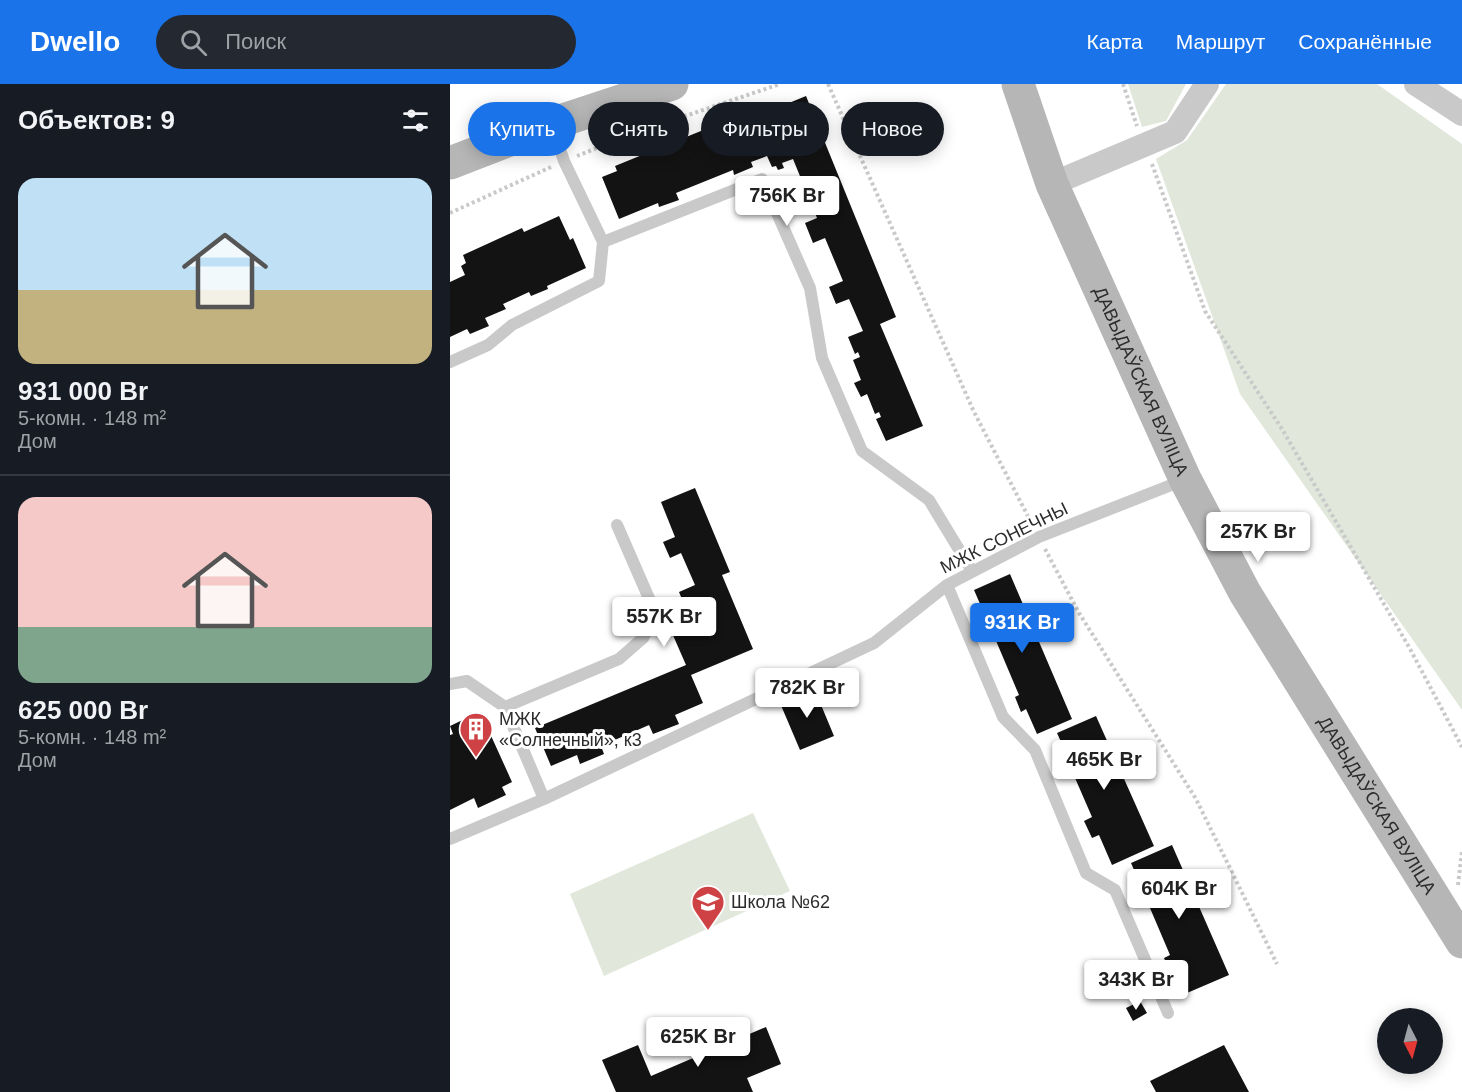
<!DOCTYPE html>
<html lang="ru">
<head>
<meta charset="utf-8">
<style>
	body { margin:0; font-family:Arial,sans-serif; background:#242831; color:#f1f3f6; height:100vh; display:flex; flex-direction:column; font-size:22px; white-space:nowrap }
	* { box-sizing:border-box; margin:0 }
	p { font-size:20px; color:#9ea1a6 }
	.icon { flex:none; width:33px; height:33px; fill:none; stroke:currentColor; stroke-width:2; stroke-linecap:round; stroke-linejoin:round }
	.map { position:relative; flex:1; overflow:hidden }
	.side { display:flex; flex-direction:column; background:#171b24; width:450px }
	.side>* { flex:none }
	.guide { position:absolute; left:18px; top:18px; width:570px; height:54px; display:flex; gap:12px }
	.needle { width:39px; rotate:174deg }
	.fabs { position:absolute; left:927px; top:924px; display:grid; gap:12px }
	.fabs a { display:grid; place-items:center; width:66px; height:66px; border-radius:50%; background:#171b24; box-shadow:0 3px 15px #0003; font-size:30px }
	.price { position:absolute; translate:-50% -51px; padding:0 14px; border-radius:6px; background:#fff; color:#222; font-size:20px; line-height:39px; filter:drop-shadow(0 2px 3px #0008) }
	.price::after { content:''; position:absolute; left:50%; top:36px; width:18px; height:14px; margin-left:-9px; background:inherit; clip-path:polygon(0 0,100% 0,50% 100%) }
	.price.selected { background:#1a73e8; color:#fff }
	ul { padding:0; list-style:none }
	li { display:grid; align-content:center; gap:12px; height:318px; padding:0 18px }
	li+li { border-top:2px solid #363941 }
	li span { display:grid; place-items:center; height:186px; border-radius:18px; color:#555 }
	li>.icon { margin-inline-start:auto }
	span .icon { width:108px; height:108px; fill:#fffc; stroke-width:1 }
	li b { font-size:26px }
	h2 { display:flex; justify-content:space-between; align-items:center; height:72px; padding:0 18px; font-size:26px }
	.chip { padding:0 21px; border-radius:27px; background:#171b24; box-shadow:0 3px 15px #0003; font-size:21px; line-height:54px }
	.chip.selected { background:#1a73e8; color:#fff }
	header { display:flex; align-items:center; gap:36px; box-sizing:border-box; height:84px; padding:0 30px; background:#1a73e8; color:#fff }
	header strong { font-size:28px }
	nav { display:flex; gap:33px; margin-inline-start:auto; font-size:21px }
	.search { width:420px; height:54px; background:#242831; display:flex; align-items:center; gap:15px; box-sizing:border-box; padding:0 21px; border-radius:33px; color:#9ea1a6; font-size:22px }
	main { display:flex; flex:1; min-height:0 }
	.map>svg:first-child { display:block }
	.green { fill:#e1e8db }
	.building { fill:#131313 }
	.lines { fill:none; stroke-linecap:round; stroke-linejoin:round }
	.path { stroke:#c9c9c9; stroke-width:4; stroke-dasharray:3 3; stroke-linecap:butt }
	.lane { stroke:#c9c9c9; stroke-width:12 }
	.street { stroke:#c9c9c9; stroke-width:24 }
	.secondary { stroke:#b6b6b6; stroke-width:33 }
	.labels { text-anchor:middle; stroke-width:6; stroke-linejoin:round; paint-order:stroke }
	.street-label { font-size:18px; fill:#2c2c2c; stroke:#fff }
	.poi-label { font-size:18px; fill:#2c2c2c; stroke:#fff; text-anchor:start }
</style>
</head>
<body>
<header>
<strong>Dwello</strong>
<div class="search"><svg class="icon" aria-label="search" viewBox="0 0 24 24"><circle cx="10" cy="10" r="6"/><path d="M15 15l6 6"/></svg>Поиск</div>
<nav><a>Карта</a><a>Маршрут</a><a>Сохранённые</a></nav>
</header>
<main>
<section class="side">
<h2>Объектов: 9<svg class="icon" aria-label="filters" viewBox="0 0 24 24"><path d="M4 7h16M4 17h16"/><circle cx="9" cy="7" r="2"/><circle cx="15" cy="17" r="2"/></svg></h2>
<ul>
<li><span style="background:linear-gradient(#bfe0f5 60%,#c2b280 0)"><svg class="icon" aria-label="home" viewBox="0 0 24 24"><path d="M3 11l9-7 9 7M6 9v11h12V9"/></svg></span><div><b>931 000 Br</b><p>5-комн. · 148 m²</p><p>Дом</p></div></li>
<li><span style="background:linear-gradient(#f6c9c9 70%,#7fa58c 0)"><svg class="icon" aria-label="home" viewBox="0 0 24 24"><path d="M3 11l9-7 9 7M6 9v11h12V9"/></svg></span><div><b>625 000 Br</b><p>5-комн. · 148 m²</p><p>Дом</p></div></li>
</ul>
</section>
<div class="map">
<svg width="1012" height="1008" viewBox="0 0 1012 1008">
	<rect width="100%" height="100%" fill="#fff"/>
	<!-- green -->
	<path class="green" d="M 678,0 L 736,0 L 716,37 L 692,43 Z
		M 776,0 L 927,0 L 1012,60 L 1012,626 L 790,310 L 706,75 L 737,56 Z
		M 303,729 L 340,807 L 154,892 L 120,810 Z"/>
	<!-- building -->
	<path class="building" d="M 356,12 L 446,233 L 430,240 L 473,342 L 436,357 L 426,335 L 431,333 L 429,328 L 425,330 L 417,310 L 411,313 L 404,299 L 411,296 L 403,276 L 410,273 L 408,268 L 405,270 L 398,253 L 413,247 L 399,215 L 386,220 L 379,203 L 393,197 L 375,154 L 363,159 L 355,139 L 367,134 L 343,75 L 332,79 L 334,84 L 328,86 L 326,82 L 322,83 L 317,72 L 301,78 L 303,83 L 284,91 L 283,86 L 226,109 L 229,116 L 209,123 L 208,119 L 169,135 L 152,93 L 167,87 L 165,82 L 295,29 L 297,36 L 307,32 L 309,37 L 319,33 L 317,28 Z
		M 109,132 L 120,156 L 123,154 L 136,184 L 97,202 L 98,205 L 81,212 L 79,208 L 53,220 L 56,225 L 35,234 L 39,242 L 20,250 L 17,245 L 0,253 L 0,198 L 15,191 L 11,182 L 16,179 L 13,171 L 72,144 L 74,148 Z
		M 245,404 L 280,488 L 272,491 L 303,565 L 241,591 L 253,619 L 225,631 L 229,640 L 203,650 L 199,641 L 151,662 L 154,670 L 130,680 L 127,671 L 101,682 L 85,644 L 236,581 L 222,549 L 238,542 L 236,536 L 240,535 L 229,508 L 245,501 L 231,469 L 220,474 L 213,458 L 225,453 L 211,418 Z
		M 560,490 L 622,635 L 587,650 L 576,625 L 571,628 L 565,613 L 569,611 L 544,552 L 538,555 L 532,538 L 537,536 L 524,506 Z
		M 364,604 L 384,652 L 350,666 L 330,619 Z
		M 21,632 L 29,649 L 38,645 L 62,698 L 52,703 L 56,711 L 28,724 L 24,714 L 0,726 L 0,651 L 3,650 L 0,642 Z
		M 646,632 L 704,762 L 662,781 L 649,751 L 642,754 L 634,737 L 642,733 L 622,687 L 615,690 L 608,673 L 616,669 L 607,649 Z
		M 722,761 L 779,891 L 737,909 L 726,885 L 720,888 L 714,874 L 720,871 L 697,817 L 690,820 L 684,805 L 691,802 L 681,779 Z
		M 690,917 L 697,929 L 683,937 L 676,924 Z
		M 316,943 L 331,980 L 297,994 L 303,1008 L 166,1008 L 152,976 L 188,961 L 201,992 Z
		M 774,961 L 799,1008 L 706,1008 L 700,997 Z"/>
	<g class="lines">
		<!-- path -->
		<path class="path" d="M 378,0 L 524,328 L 582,440
			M 673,0 L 687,42
			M 127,72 L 185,49 L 330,0
			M 702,80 L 755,227 L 832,345 L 959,563 L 1012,663
			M 0,129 L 101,83
			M 595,465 L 629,529 L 746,715 L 827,880
			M 1008,801 L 1012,767"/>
		<!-- lane -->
		<path class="lane" d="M 153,158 L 312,95 L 360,204 L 372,274 L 412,367 L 479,416 L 522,487
			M 0,278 L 38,261 L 62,241 L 149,197 L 153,158 L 114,77 L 102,42
			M 497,501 L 553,633 L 585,666 L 636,789 L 665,806 L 718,929
			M 0,600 L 17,597 L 55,623 L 94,715 L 424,559 L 497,501 L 589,453 L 734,396
			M 55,623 L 169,575 L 193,554 L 201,538 L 201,519 L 167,441
			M 0,755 L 94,715"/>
		<!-- street -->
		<path class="street" d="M 966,0 L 1012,30
			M 602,100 L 725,48 L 757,0"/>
		<!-- secondary -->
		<g class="secondary">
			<path id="s1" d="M 568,0 L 602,100 L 735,395 L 795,509 L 1012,858"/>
			<path d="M 0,79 L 101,40 L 222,0"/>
		</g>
	</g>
	<!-- icons -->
	<defs>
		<symbol id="building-pin" viewBox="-11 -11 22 30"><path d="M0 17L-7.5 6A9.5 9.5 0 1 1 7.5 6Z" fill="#ce4245" stroke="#fff"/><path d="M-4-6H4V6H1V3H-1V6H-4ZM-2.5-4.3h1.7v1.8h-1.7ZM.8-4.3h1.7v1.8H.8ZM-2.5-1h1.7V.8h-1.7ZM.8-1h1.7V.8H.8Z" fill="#fff"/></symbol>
		<symbol id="school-pin" viewBox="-11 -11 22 30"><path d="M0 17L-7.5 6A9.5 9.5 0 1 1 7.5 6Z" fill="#ce4245" stroke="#fff"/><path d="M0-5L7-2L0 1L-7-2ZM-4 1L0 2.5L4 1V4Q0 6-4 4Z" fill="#fff"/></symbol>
	</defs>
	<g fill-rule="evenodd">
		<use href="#building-pin" x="7" y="626" width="38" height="52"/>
		<use href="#school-pin" x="239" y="799" width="38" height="52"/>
	</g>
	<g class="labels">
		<!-- street labels -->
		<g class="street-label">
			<text dy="6" stroke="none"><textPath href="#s1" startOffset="322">ДАВЫДАЎСКАЯ ВУЛІЦА</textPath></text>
			<text transform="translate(554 454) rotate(-26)" y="6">МЖК СОНЕЧНЫ</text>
			<text dy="6" stroke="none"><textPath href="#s1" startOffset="808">ДАВЫДАЎСКАЯ ВУЛІЦА</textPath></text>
		</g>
		<!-- poi labels -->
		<g class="poi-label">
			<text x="49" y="641">МЖК<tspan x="49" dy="21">«Солнечный», к3</tspan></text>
			<text x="281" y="824">Школа №62</text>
		</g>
	</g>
</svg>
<div class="fabs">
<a><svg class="needle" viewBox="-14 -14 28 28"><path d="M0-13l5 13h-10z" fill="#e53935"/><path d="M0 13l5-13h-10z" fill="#9ea1a6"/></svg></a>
</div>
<b class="price" style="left:337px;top:143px">756K Br</b>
<b class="price" style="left:808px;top:479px">257K Br</b>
<b class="price" style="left:214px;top:564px">557K Br</b>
<b class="price selected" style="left:572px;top:570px">931K Br</b>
<b class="price" style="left:357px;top:635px">782K Br</b>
<b class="price" style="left:654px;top:707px">465K Br</b>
<b class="price" style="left:729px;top:836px">604K Br</b>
<b class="price" style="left:686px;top:927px">343K Br</b>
<b class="price" style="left:248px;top:984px">625K Br</b>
<div class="guide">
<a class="chip selected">Купить</a>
<a class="chip">Снять</a>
<a class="chip">Фильтры</a>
<a class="chip">Новое</a>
</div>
</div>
</main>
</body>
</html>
